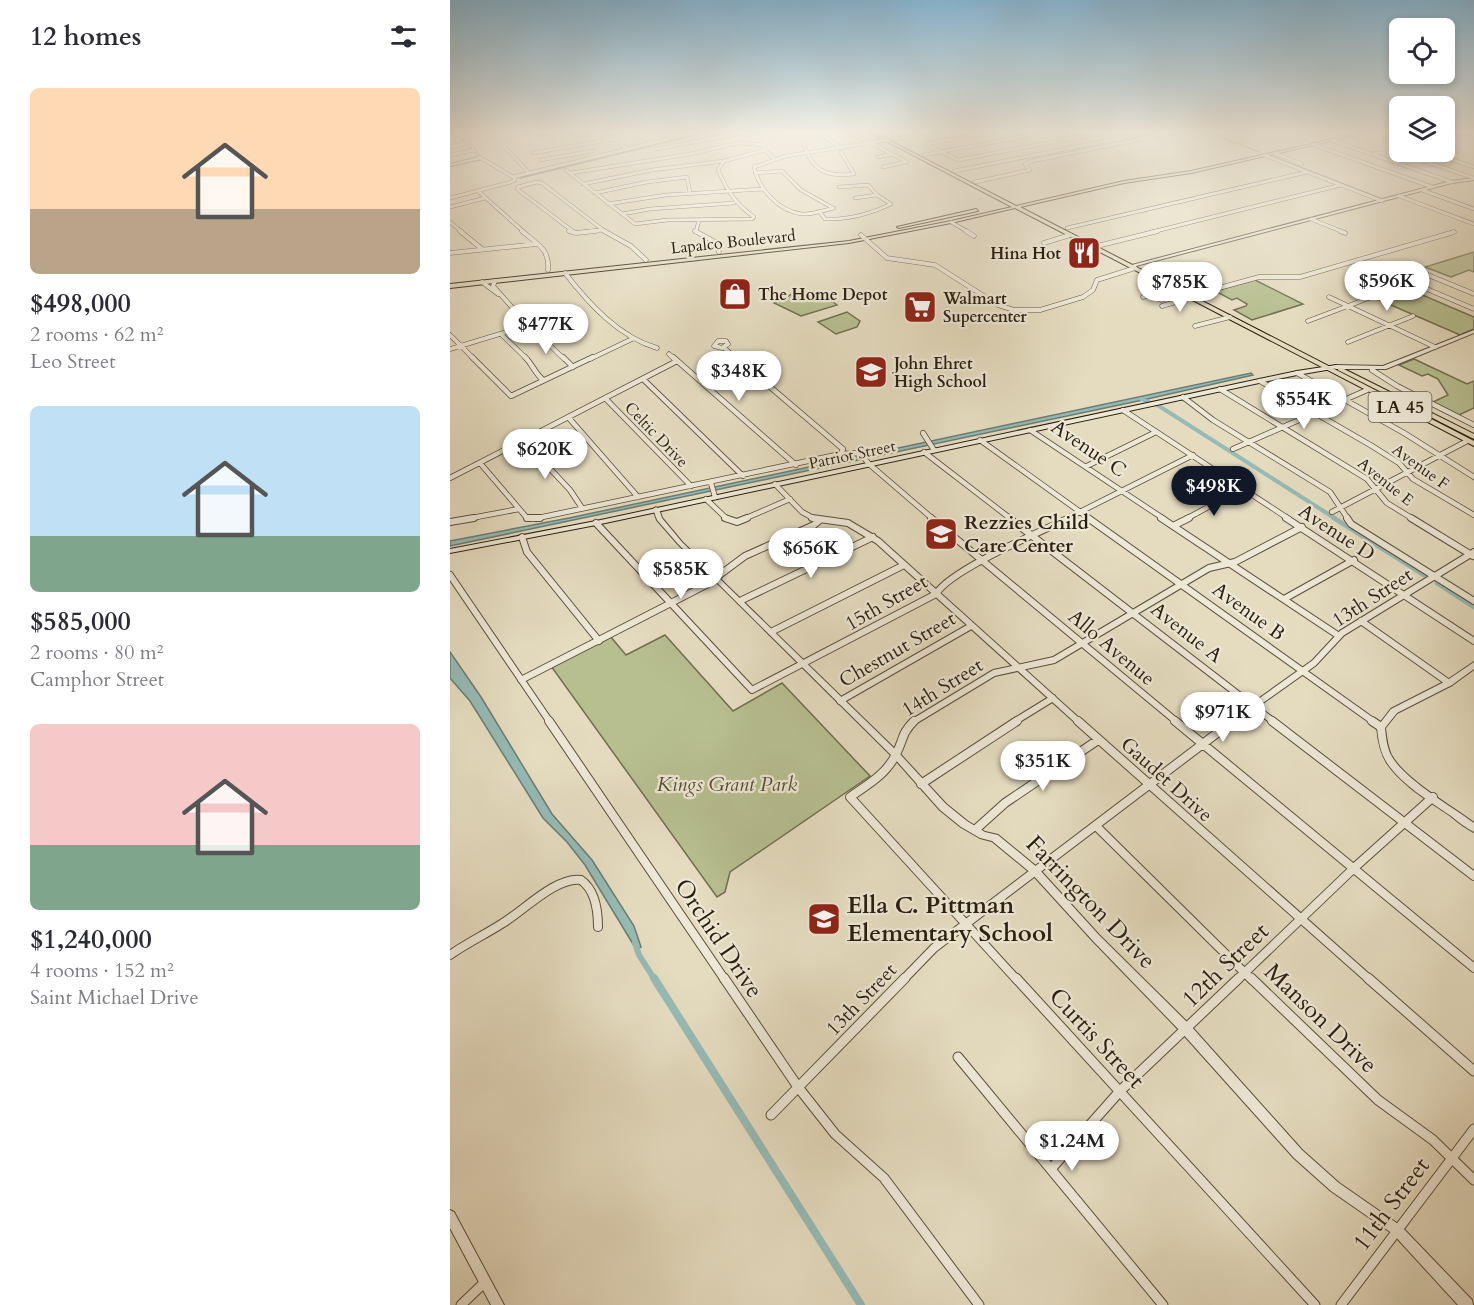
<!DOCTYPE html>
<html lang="en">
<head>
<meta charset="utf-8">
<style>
	body { margin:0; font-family:Cardo,serif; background:#f2f2f3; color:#2b2b33; height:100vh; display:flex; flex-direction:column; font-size:22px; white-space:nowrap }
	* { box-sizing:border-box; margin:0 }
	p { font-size:20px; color:#7c7c81 }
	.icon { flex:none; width:33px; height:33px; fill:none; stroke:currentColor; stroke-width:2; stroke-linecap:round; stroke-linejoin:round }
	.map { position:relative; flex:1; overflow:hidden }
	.side { display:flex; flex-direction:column; background:#fff; width:450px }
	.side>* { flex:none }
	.fabs { position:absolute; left:939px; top:18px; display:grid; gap:12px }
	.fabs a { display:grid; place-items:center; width:66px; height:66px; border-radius:9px; background:#fff; box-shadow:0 3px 9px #0003; font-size:30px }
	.price { position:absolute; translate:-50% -51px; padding:0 14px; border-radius:21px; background:#fff; color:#222; font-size:20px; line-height:39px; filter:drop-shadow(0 2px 3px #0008) }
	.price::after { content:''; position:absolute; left:50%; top:36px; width:18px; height:14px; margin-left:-9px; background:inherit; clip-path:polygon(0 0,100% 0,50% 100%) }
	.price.on { background:#111827; color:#fff }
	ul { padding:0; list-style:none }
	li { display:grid; align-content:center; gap:12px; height:318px; padding:0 30px }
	li span { display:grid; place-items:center; height:186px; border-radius:9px; color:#555 }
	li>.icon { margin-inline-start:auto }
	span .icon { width:108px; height:108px; fill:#fffc; stroke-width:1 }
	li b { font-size:26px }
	h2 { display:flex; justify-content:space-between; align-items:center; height:72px; padding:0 30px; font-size:26px }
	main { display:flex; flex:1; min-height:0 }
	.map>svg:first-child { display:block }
	.green { fill:#b7bf90; stroke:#706f50; stroke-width:1.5 }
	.water { fill:#96bbb6; stroke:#6b7d73; stroke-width:1.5 }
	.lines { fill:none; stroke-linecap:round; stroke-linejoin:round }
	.stream { stroke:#6b7d73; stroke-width:1.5 }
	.canal-far3 { stroke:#96bbb6; stroke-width:4 }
	.canal-far2 { stroke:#96bbb6; stroke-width:5 }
	.canal-far1 { stroke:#96bbb6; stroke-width:6 }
	.canal { stroke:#96bbb6; stroke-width:8 }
	.minor-far5-casing { stroke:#594e3b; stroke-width:4 }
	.minor-far4-casing { stroke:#594e3b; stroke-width:5 }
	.minor-far3-casing { stroke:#594e3b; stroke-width:6 }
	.minor-far2-casing { stroke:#594e3b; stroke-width:8 }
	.minor-far1-casing { stroke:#594e3b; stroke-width:10 }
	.minor-casing { stroke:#594e3b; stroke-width:11 }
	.tertiary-casing { stroke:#594e3b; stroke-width:2 }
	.secondary-casing { stroke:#2a1f0f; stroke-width:2 }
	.primary-casing { stroke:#2a1f0f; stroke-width:2 }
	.minor-far5 { stroke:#eee8d6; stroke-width:3 }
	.minor-far4 { stroke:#eee8d6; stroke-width:4 }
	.minor-far3 { stroke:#eee8d6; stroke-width:4.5 }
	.minor-far2 { stroke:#eee8d6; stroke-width:6 }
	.minor-far1 { stroke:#eee8d6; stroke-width:8 }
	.minor { stroke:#eee8d6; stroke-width:9 }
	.tertiary { fill:#eee8d6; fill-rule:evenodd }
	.secondary { fill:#eee8d6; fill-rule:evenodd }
	.primary { fill:#e5dcc0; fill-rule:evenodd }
	.labels { text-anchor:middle; stroke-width:4.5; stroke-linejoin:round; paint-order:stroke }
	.far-street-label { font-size:16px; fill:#2a1f0f; stroke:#eee8d6 }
	.far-poi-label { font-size:16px; font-weight:bold; fill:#2a1f0f; stroke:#eee8d6; text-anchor:start }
	.shield { fill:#eee8d6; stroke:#655b4b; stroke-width:1.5 }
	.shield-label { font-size:18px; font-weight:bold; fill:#2a1f0f }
	.street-label { font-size:20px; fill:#2a1f0f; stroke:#eee8d6 }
	.poi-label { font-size:20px; font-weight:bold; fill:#2a1f0f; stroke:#eee8d6; text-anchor:start }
	.park-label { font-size:20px; font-style:italic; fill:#544f36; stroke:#eee8d6 }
	.near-street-label { font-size:24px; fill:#2a1f0f; stroke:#eee8d6 }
	.near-poi-label { font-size:24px; font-weight:bold; fill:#2a1f0f; stroke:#eee8d6; text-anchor:start }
</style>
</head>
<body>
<main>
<section class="side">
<h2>12 homes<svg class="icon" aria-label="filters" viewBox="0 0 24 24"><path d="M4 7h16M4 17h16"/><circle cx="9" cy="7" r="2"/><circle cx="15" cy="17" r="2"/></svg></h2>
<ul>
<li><span style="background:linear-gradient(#ffd9b3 65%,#b9a48a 0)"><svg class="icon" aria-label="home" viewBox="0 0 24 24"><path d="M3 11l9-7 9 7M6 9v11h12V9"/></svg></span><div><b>$498,000</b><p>2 rooms · 62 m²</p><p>Leo Street</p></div></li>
<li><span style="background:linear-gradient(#bfe0f5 70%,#7fa58c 0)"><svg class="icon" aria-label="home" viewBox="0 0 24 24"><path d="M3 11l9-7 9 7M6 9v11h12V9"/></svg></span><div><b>$585,000</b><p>2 rooms · 80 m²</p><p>Camphor Street</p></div></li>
<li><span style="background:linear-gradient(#f6c9c9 65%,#7fa58c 0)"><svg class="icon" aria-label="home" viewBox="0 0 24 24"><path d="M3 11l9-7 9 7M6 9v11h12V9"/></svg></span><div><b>$1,240,000</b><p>4 rooms · 152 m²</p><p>Saint Michael Drive</p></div></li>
</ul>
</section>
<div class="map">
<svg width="1024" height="1305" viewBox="0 0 1024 1305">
	<rect width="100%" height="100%" fill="#e5dcc0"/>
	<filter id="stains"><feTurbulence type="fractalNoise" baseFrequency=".00333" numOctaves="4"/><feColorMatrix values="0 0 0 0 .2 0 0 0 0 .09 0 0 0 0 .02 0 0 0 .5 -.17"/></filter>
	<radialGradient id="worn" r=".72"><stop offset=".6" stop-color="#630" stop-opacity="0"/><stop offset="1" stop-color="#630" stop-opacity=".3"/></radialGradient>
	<!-- green -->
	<path class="green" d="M 1024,252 L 1024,272 L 1019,270 L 1001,277 L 975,267 Z
		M 935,279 L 1024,317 L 1024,329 L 1010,335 L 904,289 Z
		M 805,280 L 853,304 L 802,320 L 784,310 L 796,306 L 797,304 L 787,298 L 782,300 L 765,291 Z
		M 355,292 L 374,295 L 387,305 L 351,316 L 324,303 L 342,294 Z
		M 397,312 L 410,321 L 407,327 L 386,334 L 368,322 Z
		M 964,359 L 1017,384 L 1024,381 L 1024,408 L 1009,415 L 983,402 L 998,395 L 988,379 L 978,374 L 972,376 L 949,365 Z
		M 215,635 L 283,711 L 332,683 L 420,776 L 280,872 L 275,892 L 267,897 L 101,666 L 160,636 L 176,655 Z"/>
	<!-- water -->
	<path class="water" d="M 801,373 L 803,375 L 693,400 L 0,546 L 0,541 L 119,518 Z
		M 0,652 L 31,697 L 102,814 L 142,860 L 184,926 L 191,947 L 186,949 L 135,865 L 117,842 L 93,818 L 20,701 L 0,678 Z"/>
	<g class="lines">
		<!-- stream -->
		<path class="stream" d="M 758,132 L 809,152
			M 821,156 L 932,199
			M 70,178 L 258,132"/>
		<!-- canal-far3 -->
		<path class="canal-far3" d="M 691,399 L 709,406 L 886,519"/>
		<!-- canal-far2 -->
		<path class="canal-far2" d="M 884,518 L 974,575
			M 987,583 L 1024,607"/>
		<!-- canal-far1 -->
		<path class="canal-far1" d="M 185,943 L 189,955 L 205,980"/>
		<!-- canal -->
		<path class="canal" d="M 204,978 L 411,1305"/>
		<defs>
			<path id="minor-far5" d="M 41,132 L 79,173
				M 349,132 L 357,152
				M 400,132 L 457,162
				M 827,132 L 856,143
				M 857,132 L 876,138
				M 189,134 L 201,143
				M 189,134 L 203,132
				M 375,137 L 392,148
				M 90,138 L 124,133 L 156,132
				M 0,139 L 12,136
				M 444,139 L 485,132
				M 881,140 L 1002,182
				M 475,144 L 508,160 L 655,132
				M 476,144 L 541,132
				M 862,144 L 982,187
				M 0,147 L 18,143
				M 206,149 L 298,132
				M 391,152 L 404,174
				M 83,153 L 164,139 L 177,149
				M 824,153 L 852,164
				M 925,153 L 987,152
				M 950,153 L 1024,178
				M 982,153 L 1024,167
				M 0,155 L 24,150
				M 358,155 C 368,175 384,176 404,174
				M 474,155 L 597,132
				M 814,155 L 932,201
				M 428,157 L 442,154
				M 31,158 L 63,177
				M 90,160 L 143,151
				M 433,167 L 456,162
				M 116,170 L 185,224 L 217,220 L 302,219 L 304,217 C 286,204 277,191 268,170 L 274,161
				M 504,171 L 702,132
				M 121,173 L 240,154 L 288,143 L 314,145 L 315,150 L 324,159
				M 305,173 L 332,171 L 351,190 L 383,208
				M 63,177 L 247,132
				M 525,182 L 580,170 L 575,164 L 582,161 L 727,132
				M 133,184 L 202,170 L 274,161 L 315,150
				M 389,187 L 418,185 L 427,195 L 441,204
				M 972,190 L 1024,209
				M 28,191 L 74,232
				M 145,193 L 197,182 L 237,177 L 240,193
				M 949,196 L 1024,224
				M 0,198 L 61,182 L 65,180 L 63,177
				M 405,198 L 427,195
				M 158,204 L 216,195 L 313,189
				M 0,207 L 35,198
				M 384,208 C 374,210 362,215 352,214 C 328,211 309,189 304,167 L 336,156 L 438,140
				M 369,211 L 375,219 C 398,220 420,214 441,204
				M 172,214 L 200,209 L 284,203
				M 861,219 L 893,232
				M 0,222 L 12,232
				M 501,222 L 518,232
				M 617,228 L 857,172
				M 153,230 L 157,232
				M 124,232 L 67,189 L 68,187 L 87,182 L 92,183 L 153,230
				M 132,232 L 153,230
				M 246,232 L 249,220
				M 702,232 L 891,185"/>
			<path id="minor-far4" d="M 10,231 L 32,249
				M 72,231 C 87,244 100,249 98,270
				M 119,231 L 126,233 L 146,231
				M 154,231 L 181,246 L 196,260
				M 245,231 L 265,242 L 269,252
				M 516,231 L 524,236
				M 890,231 L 895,233
				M 411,235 L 437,258 L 485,265 L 548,305 L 564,310 L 590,310 L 633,297 L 643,290 L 647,280 L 685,268
				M 594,243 L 620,235
				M 643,247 L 708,231
				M 0,253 L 87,244
				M 966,270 L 1024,294
				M 115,273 C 139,304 169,337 207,348
				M 45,281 L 43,286 L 76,323 L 76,326 L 81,327 L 114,359
				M 958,281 L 1024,309
				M 32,282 L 48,294
				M 702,294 L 711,300 L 728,294 L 718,289
				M 747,294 L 809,277 L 850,277 L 1004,232
				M 693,297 L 719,289
				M 879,297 L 985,347
				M 712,306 L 743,297
				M 858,321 L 919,298
				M 745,326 L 780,317
				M 51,334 L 77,359
				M 0,335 L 24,359
				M 268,341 L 276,341 L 278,344 L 272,348 L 264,346 Z
				M 898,342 L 963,316
				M 273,347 L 287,359
				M 0,349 L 76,326
				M 219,354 L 224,359
				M 140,359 L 182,339"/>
			<path id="minor-far3" d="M 22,357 L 61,396 L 143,357
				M 75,357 C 83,365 84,372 93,380
				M 113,357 L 123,367
				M 223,357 L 346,465
				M 285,357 L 393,449 L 391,454
				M 922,370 L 947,386 L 1024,425
				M 847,373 L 954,433 L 1024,477
				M 193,379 L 293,476
				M 810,381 L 922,446 L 949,463 L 963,479 L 1024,515
				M 770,389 L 917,479 L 937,503 L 963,519
				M 733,397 L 763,420 L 880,492 L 898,519
				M 155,398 L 241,486
				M 673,410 L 839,519
				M 118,417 L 188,497
				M 580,430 L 714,519
				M 473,433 L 484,450
				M 73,440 L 120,490 L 132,508
				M 530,440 L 640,519
				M 783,449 L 917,390
				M 474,452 L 561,519
				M 30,463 L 77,518 L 83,519 L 391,454 L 410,453 L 419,464 L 483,519
				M 637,466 L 706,432
				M 0,478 L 227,361
				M 261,483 L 265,497
				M 325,484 L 352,512 L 365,519
				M 256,499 L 277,519
				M 882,512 L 1017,441
				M 16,519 L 69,509
				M 294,519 L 340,499
				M 616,519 L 743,455
				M 736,519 L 793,488"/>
			<path id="minor-far2" d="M 77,518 L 90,518
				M 275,518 L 287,522 L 297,518
				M 362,518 L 398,523 L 428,541 L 629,722
				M 481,518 L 727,722
				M 559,518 L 824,722
				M 638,518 L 924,722
				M 711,518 L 889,636
				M 836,518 L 1024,641
				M 897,518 L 901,524 L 1024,601
				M 961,518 L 1023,556
				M 0,522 L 24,518
				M 146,523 L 302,690 L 486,594 C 500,570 590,532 619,518
				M 725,525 L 739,518
				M 72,537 L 77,552 L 149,641
				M 0,575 L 100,722
				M 834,599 L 904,560
				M 290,601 L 423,537
				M 911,621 L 999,683
				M 321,632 L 454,565
				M 71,680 L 256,585 L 295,556 L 364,525 L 370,520
				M 390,701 L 521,626
				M 463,722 L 544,673 L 604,660 L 759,568 L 785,562 L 852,527
				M 564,722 L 603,698
				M 781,722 L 864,663 L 892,633 L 1024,552"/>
			<path id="minor-far1" d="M 99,721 L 275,980
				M 464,721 C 451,734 454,739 446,754 C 437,774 417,785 400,797 L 567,980
				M 628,721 L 920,980
				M 725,721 L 1024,968
				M 822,721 L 1024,876
				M 922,721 L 931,727
				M 471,784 L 567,721
				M 646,826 L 802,980
				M 525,830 L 555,803 L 648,740
				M 0,955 C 17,943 36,934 53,923 C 73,911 107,876 131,880 C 145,890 148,911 148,927
				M 453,980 L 484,948 L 783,721
				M 787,980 L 904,868 L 983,797"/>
			<path id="minor" d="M 274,978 L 348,1087 L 385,1134 L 434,1178 L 529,1305
				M 566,978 L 865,1305
				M 801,978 L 928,1100 L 983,1140 L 1024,1180
				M 918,978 L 1024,1071
				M 508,1057 L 713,1305
				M 321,1115 L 455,978
				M 601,1169 L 670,1091 L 789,978
				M 11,1305 L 35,1282
				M 891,1305 L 1024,1129"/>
			<path id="tertiary" d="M 7,132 L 11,132 L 32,159 L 0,166 L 0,164 L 29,157 Z
				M 994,132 L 1024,134 L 1024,136 L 994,133 Z
				M 1024,178 L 1024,180 L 1002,183 L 682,267 L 678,266 L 1001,181 Z
				M 1024,330 L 1024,333 L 936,369 L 886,369 L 883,367 L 886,365 L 933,366 Z
				M 206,507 L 209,509 L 212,518 L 232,542 L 449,753 L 496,804 L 517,821 L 535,832 L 548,835 L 588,868 L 649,935 L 740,1025 L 852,1150 L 889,1183 L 951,1226 L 1022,1300 L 1023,1305 L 1008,1305 L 943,1234 L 881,1191 L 844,1158 L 732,1033 L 643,941 L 582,874 L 542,841 L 530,838 L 511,827 L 490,810 L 443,757 L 228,544 L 207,520 L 203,509 Z
				M 1024,662 L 1024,669 L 1002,685 L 947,713 L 935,728 C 936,737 937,747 941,755 C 954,779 1001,806 1024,823 L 1024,832 C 1016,828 1008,822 1001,816 C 979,801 952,785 937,763 C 930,752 928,739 927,727 L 941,709 L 996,681 Z
				M 0,1210 L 4,1212 L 54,1305 L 41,1305 L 0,1228 Z"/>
			<path id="secondary" d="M 886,365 L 889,367 L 888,368 L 847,375 L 146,525 L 0,553 L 0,549 L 146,521 L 847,371 Z"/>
			<path id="primary" d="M 419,132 L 423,132 L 566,206 L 674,181 L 741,171 L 914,132 L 920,132 L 741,173 L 674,183 L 570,207 L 1024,441 L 1024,446 L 565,208 L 501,223 L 399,243 L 0,288 L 0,284 L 399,241 L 501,221 L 562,207 Z
				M 526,209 L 528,211 L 449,228 L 447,227 Z
				M 888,368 L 892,368 L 1024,434 L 1024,439 L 888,370 Z"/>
		</defs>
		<!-- minor-far5 casing -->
		<use href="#minor-far5" class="minor-far5-casing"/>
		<!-- minor-far4 casing -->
		<use href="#minor-far4" class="minor-far4-casing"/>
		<!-- minor-far3 casing -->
		<use href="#minor-far3" class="minor-far3-casing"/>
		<!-- minor-far2 casing -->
		<use href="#minor-far2" class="minor-far2-casing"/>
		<!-- minor-far1 casing -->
		<use href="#minor-far1" class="minor-far1-casing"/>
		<!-- minor casing -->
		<use href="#minor" class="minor-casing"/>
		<!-- tertiary casing -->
		<use href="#tertiary" class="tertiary-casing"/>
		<!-- secondary casing -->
		<use href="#secondary" class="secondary-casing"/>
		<!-- primary casing -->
		<use href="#primary" class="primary-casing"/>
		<!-- minor-far5 -->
		<use href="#minor-far5" class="minor-far5"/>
		<!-- minor-far4 -->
		<use href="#minor-far4" class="minor-far4"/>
		<!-- minor-far3 -->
		<use href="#minor-far3" class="minor-far3"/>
		<!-- minor-far2 -->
		<use href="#minor-far2" class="minor-far2"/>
		<!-- minor-far1 -->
		<use href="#minor-far1" class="minor-far1"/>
		<!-- minor -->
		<use href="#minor" class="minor"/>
		<!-- tertiary -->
		<use href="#tertiary" class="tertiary"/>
		<!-- secondary -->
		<use href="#secondary" class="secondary"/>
		<!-- primary -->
		<use href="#primary" class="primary"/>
	</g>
	<!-- sky -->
	<linearGradient id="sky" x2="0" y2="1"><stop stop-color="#87b7d4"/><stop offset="0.42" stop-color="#f3efe3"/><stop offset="1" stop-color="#f3efe3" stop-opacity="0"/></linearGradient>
	<rect width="1024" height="315" fill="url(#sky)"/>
	<!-- icons -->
	<defs>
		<symbol id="restaurant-square" viewBox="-11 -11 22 22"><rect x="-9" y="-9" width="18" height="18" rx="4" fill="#8f2418" stroke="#eee8d6"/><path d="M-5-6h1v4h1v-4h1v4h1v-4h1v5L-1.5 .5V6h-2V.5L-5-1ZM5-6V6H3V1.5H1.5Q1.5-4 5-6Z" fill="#fff"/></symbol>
		<symbol id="shop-square" viewBox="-11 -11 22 22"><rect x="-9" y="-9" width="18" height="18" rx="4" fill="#8f2418" stroke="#eee8d6"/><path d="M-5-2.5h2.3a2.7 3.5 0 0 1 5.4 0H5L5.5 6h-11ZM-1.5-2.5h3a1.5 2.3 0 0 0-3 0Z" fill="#fff"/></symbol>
		<symbol id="supermarket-square" viewBox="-11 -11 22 22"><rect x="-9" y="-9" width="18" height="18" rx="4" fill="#8f2418" stroke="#eee8d6"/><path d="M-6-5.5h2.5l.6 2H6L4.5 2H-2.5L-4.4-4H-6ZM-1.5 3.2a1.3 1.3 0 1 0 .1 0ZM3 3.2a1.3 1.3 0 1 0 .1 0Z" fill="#fff"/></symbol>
		<symbol id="school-square" viewBox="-11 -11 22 22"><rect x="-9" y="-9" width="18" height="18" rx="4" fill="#8f2418" stroke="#eee8d6"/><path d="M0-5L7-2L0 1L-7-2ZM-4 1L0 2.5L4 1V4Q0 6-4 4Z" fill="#fff"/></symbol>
	</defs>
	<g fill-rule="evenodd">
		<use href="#restaurant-square" x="615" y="234" width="38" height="38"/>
		<use href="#shop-square" x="266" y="275" width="38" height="38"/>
		<use href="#supermarket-square" x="451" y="288" width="38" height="38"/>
		<use href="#school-square" x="402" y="353" width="38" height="38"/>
		<use href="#school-square" x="472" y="515" width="38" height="38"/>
		<use href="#school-square" x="355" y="900" width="38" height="38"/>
	</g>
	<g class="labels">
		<!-- far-street labels -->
		<g class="far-street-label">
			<text transform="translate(283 241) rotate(-6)" y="6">Lapalco Boulevard</text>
			<text transform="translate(207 434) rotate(46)" y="6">Celtic Drive</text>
			<text transform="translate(402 454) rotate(-12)" y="6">Patriot Street</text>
			<text transform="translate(971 466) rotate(36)" y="6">Avenue F</text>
			<text transform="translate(936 481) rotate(39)" y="6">Avenue E</text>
		</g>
		<!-- far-poi labels -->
		<g class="far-poi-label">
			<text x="611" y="259" text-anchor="end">Hina Hot</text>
			<text x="308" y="300">The Home Depot</text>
			<text x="493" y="304">Walmart<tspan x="493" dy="18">Supercenter</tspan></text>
			<text x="444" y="369">John Ehret<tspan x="444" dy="18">High School</tspan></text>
		</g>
		<!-- shield labels -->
		<rect class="shield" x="918.5" y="392" width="63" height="30" rx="4.5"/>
		<g class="shield-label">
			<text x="950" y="413">LA 45</text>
		</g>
		<!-- street labels -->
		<g class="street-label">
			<text transform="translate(639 448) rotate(34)" y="7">Avenue C</text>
			<text transform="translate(887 532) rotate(33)" y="7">Avenue D</text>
			<text transform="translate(922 597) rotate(-33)" y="7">13th Street</text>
			<text transform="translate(436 602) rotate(-30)" y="7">15th Street</text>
			<text transform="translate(799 611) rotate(36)" y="7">Avenue B</text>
			<text transform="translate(737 632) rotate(38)" y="7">Avenue A</text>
			<text transform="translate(662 647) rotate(40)" y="7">Allo Avenue</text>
			<text transform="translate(447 649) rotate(-30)" y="7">Chestnut Street</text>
			<text transform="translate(492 687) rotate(-32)" y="7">14th Street</text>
			<text transform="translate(717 779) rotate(42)" y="7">Gaudet Drive</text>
			<text transform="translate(411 999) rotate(-46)" y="7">13th Street</text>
		</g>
		<!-- poi labels -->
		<g class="poi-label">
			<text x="514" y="529">Rezzies Child<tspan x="514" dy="23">Care Center</tspan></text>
		</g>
		<!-- park labels -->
		<g class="park-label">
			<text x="277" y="791">Kings Grant Park</text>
		</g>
		<!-- near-street labels -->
		<g class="near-street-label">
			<text transform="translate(641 902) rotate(46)" y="8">Farrington Drive</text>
			<text transform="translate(269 938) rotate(56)" y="8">Orchid Drive</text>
			<text transform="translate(775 965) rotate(-44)" y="8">12th Street</text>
			<text transform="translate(871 1018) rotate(44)" y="8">Manson Drive</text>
			<text transform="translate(647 1038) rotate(47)" y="8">Curtis Street</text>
			<text transform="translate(941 1204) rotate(-53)" y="8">11th Street</text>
		</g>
		<!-- near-poi labels -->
		<g class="near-poi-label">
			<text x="397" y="913">Ella C. Pittman<tspan x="397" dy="28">Elementary School</tspan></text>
		</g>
	</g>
	<rect width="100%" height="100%" filter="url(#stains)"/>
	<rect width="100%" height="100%" fill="url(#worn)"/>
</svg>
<div class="fabs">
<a><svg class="icon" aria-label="locate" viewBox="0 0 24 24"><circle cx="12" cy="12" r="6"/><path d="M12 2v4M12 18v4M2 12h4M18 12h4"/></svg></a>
<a><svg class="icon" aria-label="layers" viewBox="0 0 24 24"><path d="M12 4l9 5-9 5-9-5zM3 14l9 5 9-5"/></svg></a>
</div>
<b class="price" style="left:937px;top:312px">$596K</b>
<b class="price" style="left:730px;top:313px">$785K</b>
<b class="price" style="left:96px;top:355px">$477K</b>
<b class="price" style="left:289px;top:402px">$348K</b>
<b class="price" style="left:854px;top:430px">$554K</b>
<b class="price" style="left:95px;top:480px">$620K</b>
<b class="price on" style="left:764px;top:517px">$498K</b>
<b class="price" style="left:361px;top:579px">$656K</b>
<b class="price" style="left:231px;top:600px">$585K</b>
<b class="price" style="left:773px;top:743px">$971K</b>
<b class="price" style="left:593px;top:792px">$351K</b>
<b class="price" style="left:622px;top:1172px">$1.24M</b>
</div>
</main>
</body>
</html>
